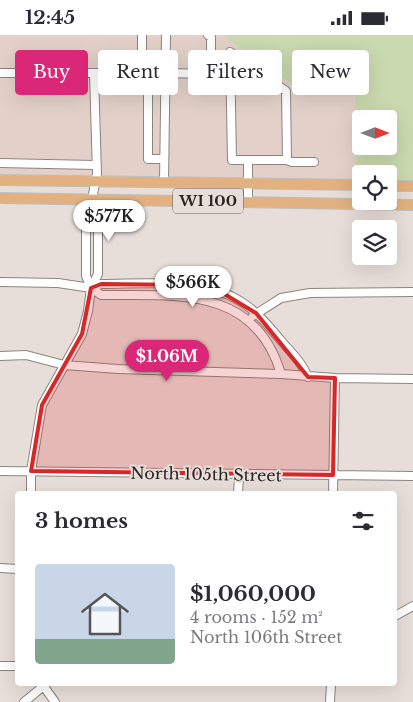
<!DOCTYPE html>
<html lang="en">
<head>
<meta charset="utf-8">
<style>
	body { margin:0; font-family:"Libre Baskerville",serif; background:#f7f7f7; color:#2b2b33; height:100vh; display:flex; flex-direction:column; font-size:19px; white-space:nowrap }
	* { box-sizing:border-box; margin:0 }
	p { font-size:16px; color:#7c7c81 }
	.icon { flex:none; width:28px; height:28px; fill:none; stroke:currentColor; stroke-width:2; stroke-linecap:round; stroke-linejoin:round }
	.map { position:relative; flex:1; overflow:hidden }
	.drawer { position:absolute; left:15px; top:456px; width:382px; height:195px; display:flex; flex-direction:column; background:#fff; border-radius:5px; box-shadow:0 5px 20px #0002 }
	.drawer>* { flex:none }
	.banner { position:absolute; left:15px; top:15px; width:384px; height:45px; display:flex; gap:10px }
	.needle { width:32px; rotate:90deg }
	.controls { position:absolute; left:352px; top:75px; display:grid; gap:10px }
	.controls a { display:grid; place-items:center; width:45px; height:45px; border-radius:5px; background:#fff; box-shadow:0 5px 20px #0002; font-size:25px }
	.price { position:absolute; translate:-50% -42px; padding:0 11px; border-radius:18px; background:#fff; color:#222; font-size:16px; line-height:32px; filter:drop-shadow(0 1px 2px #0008) }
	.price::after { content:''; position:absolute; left:50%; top:30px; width:15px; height:11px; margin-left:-8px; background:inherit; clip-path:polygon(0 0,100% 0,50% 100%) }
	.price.active { background:#db2777; color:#fff }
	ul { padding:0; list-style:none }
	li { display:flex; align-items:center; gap:15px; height:125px; padding:0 20px }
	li+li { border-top:1px solid #e1e1e2 }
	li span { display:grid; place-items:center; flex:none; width:140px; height:100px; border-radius:5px; color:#555 }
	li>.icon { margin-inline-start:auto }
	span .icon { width:60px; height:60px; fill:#fffc; stroke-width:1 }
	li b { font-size:21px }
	h2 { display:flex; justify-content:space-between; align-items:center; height:60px; padding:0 20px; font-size:21px }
	.chip { padding:0 18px; border-radius:5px; background:#fff; box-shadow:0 5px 20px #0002; font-size:18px; line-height:45px }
	.chip.active { background:#db2777; color:#fff }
	.status { display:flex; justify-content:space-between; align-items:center; height:35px; padding:0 25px; background:#fff; direction:ltr }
	.status svg { height:14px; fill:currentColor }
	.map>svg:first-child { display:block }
	.built { fill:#e3d1c9 }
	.green { fill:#cad9af; fill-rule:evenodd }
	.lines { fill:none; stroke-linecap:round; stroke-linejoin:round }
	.minor-casing { stroke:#8d8480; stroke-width:10 }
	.major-casing { stroke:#bfbebd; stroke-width:12 }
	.minor { stroke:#fff; stroke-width:8 }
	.major { stroke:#e3b180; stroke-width:10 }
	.marked { fill:#d62828; fill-opacity:0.2; stroke:#d62828; stroke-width:4; stroke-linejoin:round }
	.labels { text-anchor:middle; stroke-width:4; stroke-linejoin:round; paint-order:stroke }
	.shield { fill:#e8ded9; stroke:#625c5a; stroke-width:1 }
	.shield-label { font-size:15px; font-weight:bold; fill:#292524 }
	.street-label { font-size:16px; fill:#292524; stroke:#e8ded9 }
</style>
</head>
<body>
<div class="status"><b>12:45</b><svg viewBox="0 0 49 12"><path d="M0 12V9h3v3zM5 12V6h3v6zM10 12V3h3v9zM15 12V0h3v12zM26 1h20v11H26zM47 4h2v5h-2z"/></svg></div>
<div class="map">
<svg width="413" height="667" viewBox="0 0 413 667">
	<rect width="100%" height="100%" fill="#e8ded9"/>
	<!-- built -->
	<path class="built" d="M 0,0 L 222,0 L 296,52 L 356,52 L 356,145 L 0,140 Z"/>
	<!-- green -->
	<path class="green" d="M 222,0 L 413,0 L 413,145 L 389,145 L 389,139 L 361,139 L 361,145 L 356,145 L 355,52 L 296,52 ZM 361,84 L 389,84 L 389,111 L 361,111 Z"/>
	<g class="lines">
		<defs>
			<path id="minor" d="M 0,38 L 94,38
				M 165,38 L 211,39 L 211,2 L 208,0
				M 164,124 L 148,124 L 148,53 L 165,53
				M 248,125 L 287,125 L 286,56 L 230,17 L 232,125 L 248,125 L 248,167
				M 287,125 L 292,127 L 314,127
				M 0,128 L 95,130
				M 164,147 L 166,0
				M 0,247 L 58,248 L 91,253 L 101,260 C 175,261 255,250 281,339
				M 91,253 L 86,241 L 86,173 L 92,164 L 97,139 L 94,38 L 142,38 L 142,0
				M 91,253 L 101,249 C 144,249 202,242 240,266 C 255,275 267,289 278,302 C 290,317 300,324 308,342
				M 253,281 L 281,263 L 310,258 L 413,257
				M 0,321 L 26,320 L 64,330 L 118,334 L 281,339 L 335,343 L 413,344
				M 0,436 L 413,441
				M 31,459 L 31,436 L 42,370 L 82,299 L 88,276 L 91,253 L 98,239 L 98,172 L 92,164
				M 238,459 L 239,440
				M 333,459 L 335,343
				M 0,533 L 18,534
				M 395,581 L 413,571
				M 0,631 L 18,631
				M 42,649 L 55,667
				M 24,667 L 46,649
				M 330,667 L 331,649"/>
			<path id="major" d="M 0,145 L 361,150
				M 389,151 L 413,151
				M 0,163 L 413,170"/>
		</defs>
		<!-- minor casing -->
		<use href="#minor" class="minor-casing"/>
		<!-- major casing -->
		<use href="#major" class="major-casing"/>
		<!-- minor -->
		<use href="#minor" class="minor"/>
		<!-- major -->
		<use href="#major" class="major"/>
	</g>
	<!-- marked area -->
	<path class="marked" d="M 101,249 L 192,250 L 221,257 L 256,278 L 308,342 L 335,343 L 333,440 L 31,436 L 42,370 L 82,299 L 91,253 Z"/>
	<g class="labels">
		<!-- shield labels -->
		<rect class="shield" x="173" y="153.5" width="70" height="25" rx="4"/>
		<g class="shield-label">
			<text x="208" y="171">WI 100</text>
		</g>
		<!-- street labels -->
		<g class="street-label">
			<text transform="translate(206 439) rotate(1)" y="6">North 105th Street</text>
		</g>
	</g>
</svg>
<div class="controls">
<a><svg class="needle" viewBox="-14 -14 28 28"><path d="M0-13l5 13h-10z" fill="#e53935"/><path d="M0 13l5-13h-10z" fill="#7c7c81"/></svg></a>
<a><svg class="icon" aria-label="locate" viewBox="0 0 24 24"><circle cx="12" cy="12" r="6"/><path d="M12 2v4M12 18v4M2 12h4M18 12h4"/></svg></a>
<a><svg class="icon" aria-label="layers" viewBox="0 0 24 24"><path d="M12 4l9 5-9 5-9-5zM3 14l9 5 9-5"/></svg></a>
</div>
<b class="price" style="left:109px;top:207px">$577K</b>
<b class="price" style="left:193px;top:273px">$566K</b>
<b class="price active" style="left:167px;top:347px">$1.06M</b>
<div class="banner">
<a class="chip active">Buy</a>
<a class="chip">Rent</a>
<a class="chip">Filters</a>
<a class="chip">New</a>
</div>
<section class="drawer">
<h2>3 homes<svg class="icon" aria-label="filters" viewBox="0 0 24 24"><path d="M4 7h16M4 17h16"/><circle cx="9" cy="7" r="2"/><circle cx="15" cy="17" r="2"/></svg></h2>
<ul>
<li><span style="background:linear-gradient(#c9d6e8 75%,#7fa58c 0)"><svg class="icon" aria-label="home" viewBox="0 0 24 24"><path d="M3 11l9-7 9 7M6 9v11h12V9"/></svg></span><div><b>$1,060,000</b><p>4 rooms · 152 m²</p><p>North 106th Street</p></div></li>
</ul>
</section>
</div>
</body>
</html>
